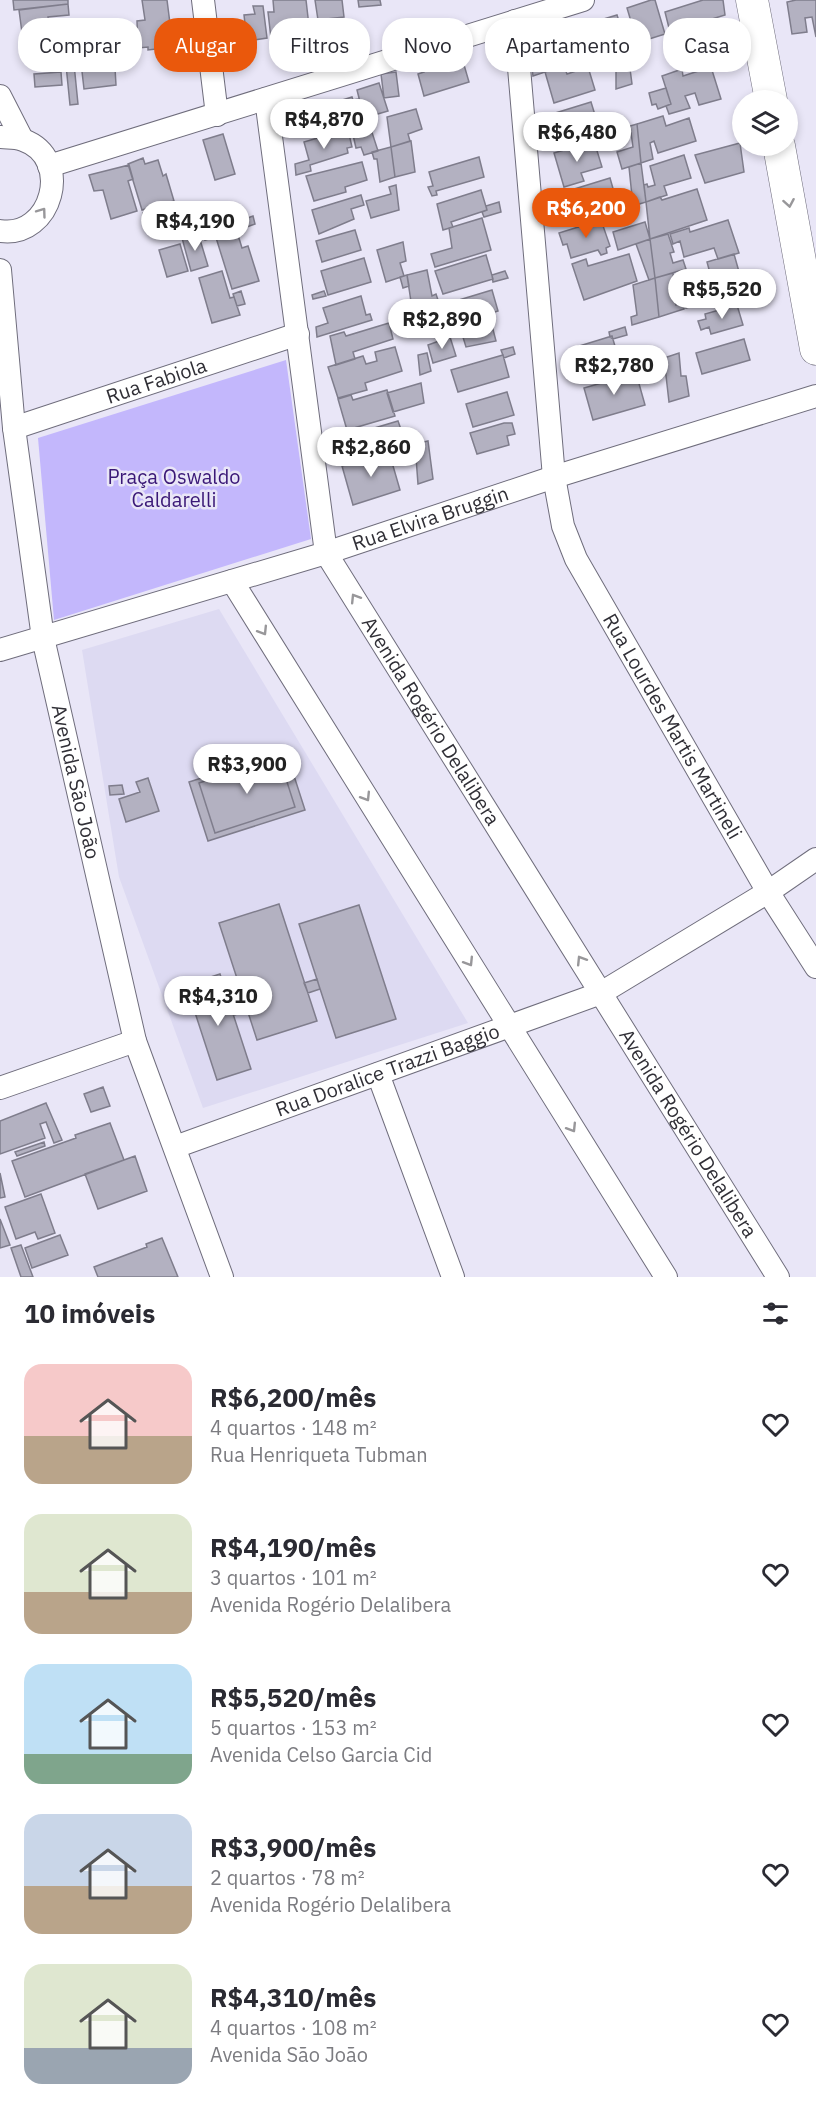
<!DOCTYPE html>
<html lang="pt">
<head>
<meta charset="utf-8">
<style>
	body { margin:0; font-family:"IBM Plex Sans",sans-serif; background:#f7f7f7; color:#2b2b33; height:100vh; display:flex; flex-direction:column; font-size:22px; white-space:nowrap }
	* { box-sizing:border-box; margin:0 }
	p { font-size:20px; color:#7c7c81 }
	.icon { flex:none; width:33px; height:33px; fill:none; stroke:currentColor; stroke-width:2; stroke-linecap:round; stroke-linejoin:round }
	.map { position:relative; height:1277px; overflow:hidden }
	.details { display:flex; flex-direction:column; background:#fff; flex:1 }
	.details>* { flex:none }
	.hud { position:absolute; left:18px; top:18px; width:780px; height:54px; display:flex; gap:12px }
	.controls { position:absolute; left:732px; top:90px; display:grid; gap:12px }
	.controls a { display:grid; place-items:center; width:66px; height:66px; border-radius:50%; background:#fff; box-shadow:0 3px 9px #0003; font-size:30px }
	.price { position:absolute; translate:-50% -51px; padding:0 14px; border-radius:21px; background:#fff; color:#222; font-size:20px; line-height:39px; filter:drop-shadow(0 2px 3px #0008) }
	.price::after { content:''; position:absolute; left:50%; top:36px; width:18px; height:14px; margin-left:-9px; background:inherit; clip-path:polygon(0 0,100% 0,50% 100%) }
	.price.current { background:#ea580c; color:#fff }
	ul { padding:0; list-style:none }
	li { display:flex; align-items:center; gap:18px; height:150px; padding:0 24px }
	li span { display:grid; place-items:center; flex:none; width:168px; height:120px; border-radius:18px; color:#555 }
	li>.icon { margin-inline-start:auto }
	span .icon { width:72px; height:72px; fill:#fffc; stroke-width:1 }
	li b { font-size:26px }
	h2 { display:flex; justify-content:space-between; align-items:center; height:72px; padding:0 24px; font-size:26px }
	.chip { padding:0 21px; border-radius:24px; background:#fff; box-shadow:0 3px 9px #0003; font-size:21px; line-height:54px }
	.chip.current { background:#ea580c; color:#fff }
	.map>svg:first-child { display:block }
	.built { fill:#dddaf2 }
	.green { fill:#c3b7fc }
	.building { fill:#b3b1c1; stroke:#7f7d8c; stroke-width:1.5 }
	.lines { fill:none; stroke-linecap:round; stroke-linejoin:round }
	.minor-casing { stroke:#6f6d7c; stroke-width:24 }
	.secondary-casing { stroke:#6f6d7c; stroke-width:33 }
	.minor { stroke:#fff; stroke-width:22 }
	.secondary { stroke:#fff; stroke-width:32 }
	.oneway { stroke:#98979a }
	.labels { text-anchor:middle; stroke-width:5; stroke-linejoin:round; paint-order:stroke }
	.street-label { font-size:20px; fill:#302f36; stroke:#e9e6f7 }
	.park-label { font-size:20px; fill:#3a1877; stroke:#e9e6f7 }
</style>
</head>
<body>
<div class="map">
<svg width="816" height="1277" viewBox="0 0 816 1277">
	<rect width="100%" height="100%" fill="#e9e6f7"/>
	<!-- built -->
	<path class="built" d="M 219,609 L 468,1023 L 203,1108 L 119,877 L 82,650 Z"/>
	<!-- green -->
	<path class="green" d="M 286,360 L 311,539 L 54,620 L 38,438 Z"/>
	<!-- building -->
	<path class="building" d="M 13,0 L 68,0 L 68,4 L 14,10 Z
		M 142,0 L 167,0 L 173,47 L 148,50 L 148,47 L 138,48 L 137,21 L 145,20 Z
		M 273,0 L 306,0 L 309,26 L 301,27 L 303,44 L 272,47 L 268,12 L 274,12 Z
		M 315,0 L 342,0 L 344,17 L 318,20 Z
		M 358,0 L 380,0 L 381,5 L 359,7 Z
		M 651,0 L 655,0 L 665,34 L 627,46 L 626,38 L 644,33 L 642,25 L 633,28 L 627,8 Z
		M 703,0 L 723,0 L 725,15 L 670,32 L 665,12 Z
		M 796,0 L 816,0 L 816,37 L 812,17 L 805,18 L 807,32 L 792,34 L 787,2 Z
		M 68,4 L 69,15 L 48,17 L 50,29 L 65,27 L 69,57 L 26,63 L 19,10 Z
		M 253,6 L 263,6 L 267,38 L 247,41 L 244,15 L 255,14 Z
		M 617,15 L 627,46 L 563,66 L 554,34 Z
		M 696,24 L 699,36 L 705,34 L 712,56 L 677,67 L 671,46 L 682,43 L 678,30 Z
		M 627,46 L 632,84 L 616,89 L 616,64 L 610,65 L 610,51 Z
		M 104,52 L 106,69 L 115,68 L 116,85 L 84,89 L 80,54 Z
		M 547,54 L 549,59 L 560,55 L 563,66 L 533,76 L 531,59 Z
		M 462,58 L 469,82 L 424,96 L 418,74 L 424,72 L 423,69 Z
		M 74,64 L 78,104 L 70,105 L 66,65 Z
		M 564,66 L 567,74 L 588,67 L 595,90 L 554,103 L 545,72 Z
		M 711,67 L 721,99 L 699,105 L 695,93 L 685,96 L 690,108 L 669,114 L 666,106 L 671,104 L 662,76 L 682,69 L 683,76 Z
		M 61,72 L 62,85 L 35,87 L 34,74 Z
		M 396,72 L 399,96 L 384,98 L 381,74 Z
		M 379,83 L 388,111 L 364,118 L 357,90 Z
		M 666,88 L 671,104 L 658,109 L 656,104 L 652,105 L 649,93 Z
		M 352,97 L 353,100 L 358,99 L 364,118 L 311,134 L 304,112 Z
		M 591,102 L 599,128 L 579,134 L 581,141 L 563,146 L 552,114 Z
		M 416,109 L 422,129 L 408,134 L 410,141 L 391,147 L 387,117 Z
		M 663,116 L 666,126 L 689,118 L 696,141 L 658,153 L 654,141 L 650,143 L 653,159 L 641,163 L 637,124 Z
		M 367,117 L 378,151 L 364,155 L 361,147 L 356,148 L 350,122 Z
		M 637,124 L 641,163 L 622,169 L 617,152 L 633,147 L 630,126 Z
		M 341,131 L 342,136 L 349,134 L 352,147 L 347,148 L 348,153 L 310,165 L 311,171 L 296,175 L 295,164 L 309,160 L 304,142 Z
		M 223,134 L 235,174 L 215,180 L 203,140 Z
		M 411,141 L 415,172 L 395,177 L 391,147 Z
		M 594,141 L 602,167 L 581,173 L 584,181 L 564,187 L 554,153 Z
		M 740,143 L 744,172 L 705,183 L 695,155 Z
		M 391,147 L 395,177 L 380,182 L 377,159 L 374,159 L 372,152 Z
		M 684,155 L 691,178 L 664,186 L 667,195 L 646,202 L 644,185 L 647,184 L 648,187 L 655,185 L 650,166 Z
		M 479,157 L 484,177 L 436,191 L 437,195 L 432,196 L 428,187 L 433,186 L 429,172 Z
		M 143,158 L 145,164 L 158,160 L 163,176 L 166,174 L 174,201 L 142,210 L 128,164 Z
		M 362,162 L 367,180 L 345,187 L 346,192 L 314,201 L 306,176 Z
		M 641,163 L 646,202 L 633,206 L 629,167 Z
		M 129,165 L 133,179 L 128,181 L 137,211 L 111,219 L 103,190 L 94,191 L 89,175 Z
		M 610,178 L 616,199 L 583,209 L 586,220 L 567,226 L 558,194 Z
		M 396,185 L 399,210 L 371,218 L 366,201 L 391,194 L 389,187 Z
		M 697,189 L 707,220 L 650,239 L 646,202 L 660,197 L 662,200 Z
		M 481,190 L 487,210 L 451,222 L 453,227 L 443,230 L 437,204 Z
		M 361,195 L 364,205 L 351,209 L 354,219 L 319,234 L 312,210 Z
		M 499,202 L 501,212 L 484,217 L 482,212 L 487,210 L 486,206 Z
		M 160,208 L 162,217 L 145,222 L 143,213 Z
		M 253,216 L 255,224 L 244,228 L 242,220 Z
		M 482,218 L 491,250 L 435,267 L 431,254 L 452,248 L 449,228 Z
		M 601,220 L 610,246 L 606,248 L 607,253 L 601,255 L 598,250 L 571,258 L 567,244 L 563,245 L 559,233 Z
		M 728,220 L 739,253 L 718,259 L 714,248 L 684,257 L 680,241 L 673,244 L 670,234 L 689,228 L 690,232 Z
		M 234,222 L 242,248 L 248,246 L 259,281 L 232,289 L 213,228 Z
		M 645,222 L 650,239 L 618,250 L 613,232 Z
		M 213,228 L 216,237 L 205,240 L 203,232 Z
		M 355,230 L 361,250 L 322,262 L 316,241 Z
		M 198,233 L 208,266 L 191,271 L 182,238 Z
		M 668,234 L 674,252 L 670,253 L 673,263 L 683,260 L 686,269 L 655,278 L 650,239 Z
		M 650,239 L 655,278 L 649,280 L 636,244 Z
		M 403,242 L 406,261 L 400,263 L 404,276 L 386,282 L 377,250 Z
		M 180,244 L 188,271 L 167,277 L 159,250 Z
		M 629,254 L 637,281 L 584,300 L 572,264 L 586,259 L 588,266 Z
		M 734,254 L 743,286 L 712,295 L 713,300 L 686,308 L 683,298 L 694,294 L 689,279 L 710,273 L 707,262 Z
		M 486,255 L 493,279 L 443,294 L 435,271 Z
		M 364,258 L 371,282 L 328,295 L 321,271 Z
		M 427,270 L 432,296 L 436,294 L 438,300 L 412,308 L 407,275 Z
		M 222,271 L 230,298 L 234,297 L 240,315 L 212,323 L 199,278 Z
		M 505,271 L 508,278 L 493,282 L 492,275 Z
		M 673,273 L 676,305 L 684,302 L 684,309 L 659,317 L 655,278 Z
		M 407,275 L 409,286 L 403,288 L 400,277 Z
		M 655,278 L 659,317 L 632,325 L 631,317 L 637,315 L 633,285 Z
		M 492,290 L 498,311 L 466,321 L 467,324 L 457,327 L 449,303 Z
		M 241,291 L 245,304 L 237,306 L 233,294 Z
		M 324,291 L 326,296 L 313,299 L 312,295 Z
		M 361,296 L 366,315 L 370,314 L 372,320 L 317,337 L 316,327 L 328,323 L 323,308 Z
		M 737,305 L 743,325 L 711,334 L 709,327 L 701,330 L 698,321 L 706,319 L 705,314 Z
		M 490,318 L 496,341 L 466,347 L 462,334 L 470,331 L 468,324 Z
		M 389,323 L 393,339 L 353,352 L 355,359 L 336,365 L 330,336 L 344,332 L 346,336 Z
		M 625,327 L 627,335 L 613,339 L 610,337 L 609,332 Z
		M 612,336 L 620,363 L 584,373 L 576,347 Z
		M 450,337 L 456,356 L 433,363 L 428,345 Z
		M 744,339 L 750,360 L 702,374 L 696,353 Z
		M 395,347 L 402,371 L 365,383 L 367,390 L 338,398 L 328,367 L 363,356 L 366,364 L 377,361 L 375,352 Z
		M 513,347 L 515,354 L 504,358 L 501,350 Z
		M 427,353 L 431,371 L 420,375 L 418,355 Z
		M 679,353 L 681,376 L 686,376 L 689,396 L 669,402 L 664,358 Z
		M 503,355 L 509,377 L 458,392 L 451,370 Z
		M 636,373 L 645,405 L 593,420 L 584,388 Z
		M 421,383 L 424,403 L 393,412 L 387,393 Z
		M 387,390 L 395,416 L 347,430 L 338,399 L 351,395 L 353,400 Z
		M 507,392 L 514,415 L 473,427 L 466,404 Z
		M 398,421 L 403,435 L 393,438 L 394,442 L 388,443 L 389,448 L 360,456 L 361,460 L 348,464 L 341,443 L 331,446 L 330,435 L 339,432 L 341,438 Z
		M 504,423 L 512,423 L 515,434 L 507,436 L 509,445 L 477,454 L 470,433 Z
		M 428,441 L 433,479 L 418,484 L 415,444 Z
		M 389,452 L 400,490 L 353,505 L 342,466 Z
		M 286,751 L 305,810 L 208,841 L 189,782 Z
		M 279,757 L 295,807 L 215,833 L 199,783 Z
		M 148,778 L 159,811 L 126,822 L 119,799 L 140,792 L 136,782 Z
		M 122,785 L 124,794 L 110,795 L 109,786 Z
		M 279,904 L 317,1021 L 257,1040 L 219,923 Z
		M 359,905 L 396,1019 L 336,1038 L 299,924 Z
		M 220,974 L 251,1069 L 217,1080 L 186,985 Z
		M 317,979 L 320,989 L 308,993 L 304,983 Z
		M 245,1002 L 247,1011 L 234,1015 L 230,1006 Z
		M 103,1087 L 110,1106 L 91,1112 L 84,1094 Z
		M 46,1103 L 62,1140 L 54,1143 L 46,1122 L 40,1124 L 45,1138 L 0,1154 L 0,1121 Z
		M 110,1123 L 124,1160 L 25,1197 L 12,1161 L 76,1138 L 75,1135 Z
		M 44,1142 L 45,1146 L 17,1156 L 15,1152 Z
		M 135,1156 L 147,1191 L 98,1209 L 85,1174 Z
		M 0,1173 L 5,1197 L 0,1198 Z
		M 41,1194 L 55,1233 L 38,1239 L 35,1232 L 16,1239 L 5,1207 Z
		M 0,1219 L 10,1245 L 0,1248 Z
		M 60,1235 L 68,1255 L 32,1268 L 25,1248 Z
		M 162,1238 L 178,1277 L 98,1277 L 94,1267 L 147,1247 L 146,1244 Z
		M 21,1245 L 33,1277 L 21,1277 L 11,1248 Z"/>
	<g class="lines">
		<defs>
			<g id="minor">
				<path d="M 203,0 L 217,115"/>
				<path id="s1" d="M 515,21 L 554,477 L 563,526 L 576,559 L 768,892 L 816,967"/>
				<path d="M 0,96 L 22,139"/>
				<path id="s2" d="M 266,99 L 326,553 L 778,1277"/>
				<path d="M 0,137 C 7,138 16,137 23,140 C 74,158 52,239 0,231"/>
				<path d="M 49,166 L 583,0"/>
				<path id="s3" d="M 0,270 L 14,428 L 43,638 L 135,1041 L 222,1277"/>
				<path id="s4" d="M 14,428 L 298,334"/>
				<path d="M 232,581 L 666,1277"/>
				<path id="s5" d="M 0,650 L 326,553 L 554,477 L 816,396"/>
				<path d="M 378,1074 L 453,1277"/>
				<path d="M 0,1088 L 135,1041"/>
				<path id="s6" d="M 175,1147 L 601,993 L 768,892 L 816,859"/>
			</g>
			<path id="secondary" d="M 752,0 L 771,100
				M 779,146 L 816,349"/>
		</defs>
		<!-- minor casing -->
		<use href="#minor" class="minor-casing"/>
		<!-- secondary casing -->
		<use href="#secondary" class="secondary-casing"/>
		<!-- minor -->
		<use href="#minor" class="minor"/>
		<!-- secondary -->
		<use href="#secondary" class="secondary"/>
	</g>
	<!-- one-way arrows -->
	<defs><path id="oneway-chevron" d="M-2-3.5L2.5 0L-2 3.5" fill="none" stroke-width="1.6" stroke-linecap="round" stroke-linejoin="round" transform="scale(1.5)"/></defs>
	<g class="oneway">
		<use href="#oneway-chevron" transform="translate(789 203) rotate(80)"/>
		<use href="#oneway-chevron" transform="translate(42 212) rotate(-54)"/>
		<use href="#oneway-chevron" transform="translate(355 598) rotate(-122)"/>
		<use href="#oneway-chevron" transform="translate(263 631) rotate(58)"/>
		<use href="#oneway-chevron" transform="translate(366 797) rotate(58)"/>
		<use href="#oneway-chevron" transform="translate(581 960) rotate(-122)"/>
		<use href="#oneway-chevron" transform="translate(469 962) rotate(58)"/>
		<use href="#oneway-chevron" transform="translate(572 1128) rotate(58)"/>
	</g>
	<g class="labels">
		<!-- street labels -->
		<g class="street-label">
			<text dy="7" stroke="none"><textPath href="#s4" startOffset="150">Rua Fabiola</textPath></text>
			<text dy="7" stroke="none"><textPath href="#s5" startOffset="450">Rua Elvira Bruggin</textPath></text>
			<text dy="7" stroke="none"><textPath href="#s2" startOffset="656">Avenida Rogério Delalibera</textPath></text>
			<text dy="7" stroke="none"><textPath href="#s1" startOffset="736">Rua Lourdes Martis Martineli</textPath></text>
			<text dy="7" stroke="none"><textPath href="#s3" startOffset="518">Avenida São João</textPath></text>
			<text dy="7" stroke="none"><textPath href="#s6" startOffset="226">Rua Doralice Trazzi Baggio</textPath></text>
			<text dy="7" stroke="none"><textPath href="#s2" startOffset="1142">Avenida Rogério Delalibera</textPath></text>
		</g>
		<!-- park labels -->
		<g class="park-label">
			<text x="174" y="484">Praça Oswaldo<tspan x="174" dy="23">Caldarelli</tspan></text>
		</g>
	</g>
</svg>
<div class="controls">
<a><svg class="icon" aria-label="layers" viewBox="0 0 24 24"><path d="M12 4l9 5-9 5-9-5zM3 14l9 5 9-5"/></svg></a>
</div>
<b class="price" style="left:324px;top:150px">R$4,870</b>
<b class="price" style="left:577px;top:163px">R$6,480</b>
<b class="price current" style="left:586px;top:239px">R$6,200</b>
<b class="price" style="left:195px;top:252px">R$4,190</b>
<b class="price" style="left:722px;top:320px">R$5,520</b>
<b class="price" style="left:442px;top:350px">R$2,890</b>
<b class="price" style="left:614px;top:396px">R$2,780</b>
<b class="price" style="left:371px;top:478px">R$2,860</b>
<b class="price" style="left:247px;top:795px">R$3,900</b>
<b class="price" style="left:218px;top:1027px">R$4,310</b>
<div class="hud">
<a class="chip">Comprar</a>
<a class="chip current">Alugar</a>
<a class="chip">Filtros</a>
<a class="chip">Novo</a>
<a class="chip">Apartamento</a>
<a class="chip">Casa</a>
</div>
</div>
<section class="details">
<h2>10 imóveis<svg class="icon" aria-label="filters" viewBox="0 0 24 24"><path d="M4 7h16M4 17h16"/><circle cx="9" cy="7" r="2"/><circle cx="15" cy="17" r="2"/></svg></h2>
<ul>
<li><span style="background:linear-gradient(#f6c9c9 60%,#b9a48a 0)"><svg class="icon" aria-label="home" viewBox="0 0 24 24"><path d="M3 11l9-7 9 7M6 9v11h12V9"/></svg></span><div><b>R$6,200/mês</b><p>4 quartos · 148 m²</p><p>Rua Henriqueta Tubman</p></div><svg class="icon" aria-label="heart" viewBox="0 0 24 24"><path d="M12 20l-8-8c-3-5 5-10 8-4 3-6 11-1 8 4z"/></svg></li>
<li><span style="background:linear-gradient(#dfe7d0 65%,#b9a48a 0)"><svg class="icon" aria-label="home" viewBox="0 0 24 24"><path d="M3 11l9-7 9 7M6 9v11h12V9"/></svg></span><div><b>R$4,190/mês</b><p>3 quartos · 101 m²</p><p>Avenida Rogério Delalibera</p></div><svg class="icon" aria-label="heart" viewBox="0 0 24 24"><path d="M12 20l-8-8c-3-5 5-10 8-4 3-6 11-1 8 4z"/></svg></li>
<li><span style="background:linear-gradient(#bfe0f5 75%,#7fa58c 0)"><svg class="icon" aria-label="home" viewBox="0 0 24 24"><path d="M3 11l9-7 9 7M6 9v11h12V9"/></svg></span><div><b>R$5,520/mês</b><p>5 quartos · 153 m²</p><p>Avenida Celso Garcia Cid</p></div><svg class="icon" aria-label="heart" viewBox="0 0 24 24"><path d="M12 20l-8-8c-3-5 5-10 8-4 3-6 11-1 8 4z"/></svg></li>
<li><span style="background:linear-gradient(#c9d6e8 60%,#b9a48a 0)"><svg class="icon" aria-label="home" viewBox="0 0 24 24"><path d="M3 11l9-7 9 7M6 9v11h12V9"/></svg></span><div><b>R$3,900/mês</b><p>2 quartos · 78 m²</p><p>Avenida Rogério Delalibera</p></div><svg class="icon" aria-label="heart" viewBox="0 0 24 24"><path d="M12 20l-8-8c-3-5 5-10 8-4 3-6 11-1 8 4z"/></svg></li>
<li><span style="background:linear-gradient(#dfe7d0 70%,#9aa5b1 0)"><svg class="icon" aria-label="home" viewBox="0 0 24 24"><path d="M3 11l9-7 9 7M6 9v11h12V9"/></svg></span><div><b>R$4,310/mês</b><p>4 quartos · 108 m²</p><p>Avenida São João</p></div><svg class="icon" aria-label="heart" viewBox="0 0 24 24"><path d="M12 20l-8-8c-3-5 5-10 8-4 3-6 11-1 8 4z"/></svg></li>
</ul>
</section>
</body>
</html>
